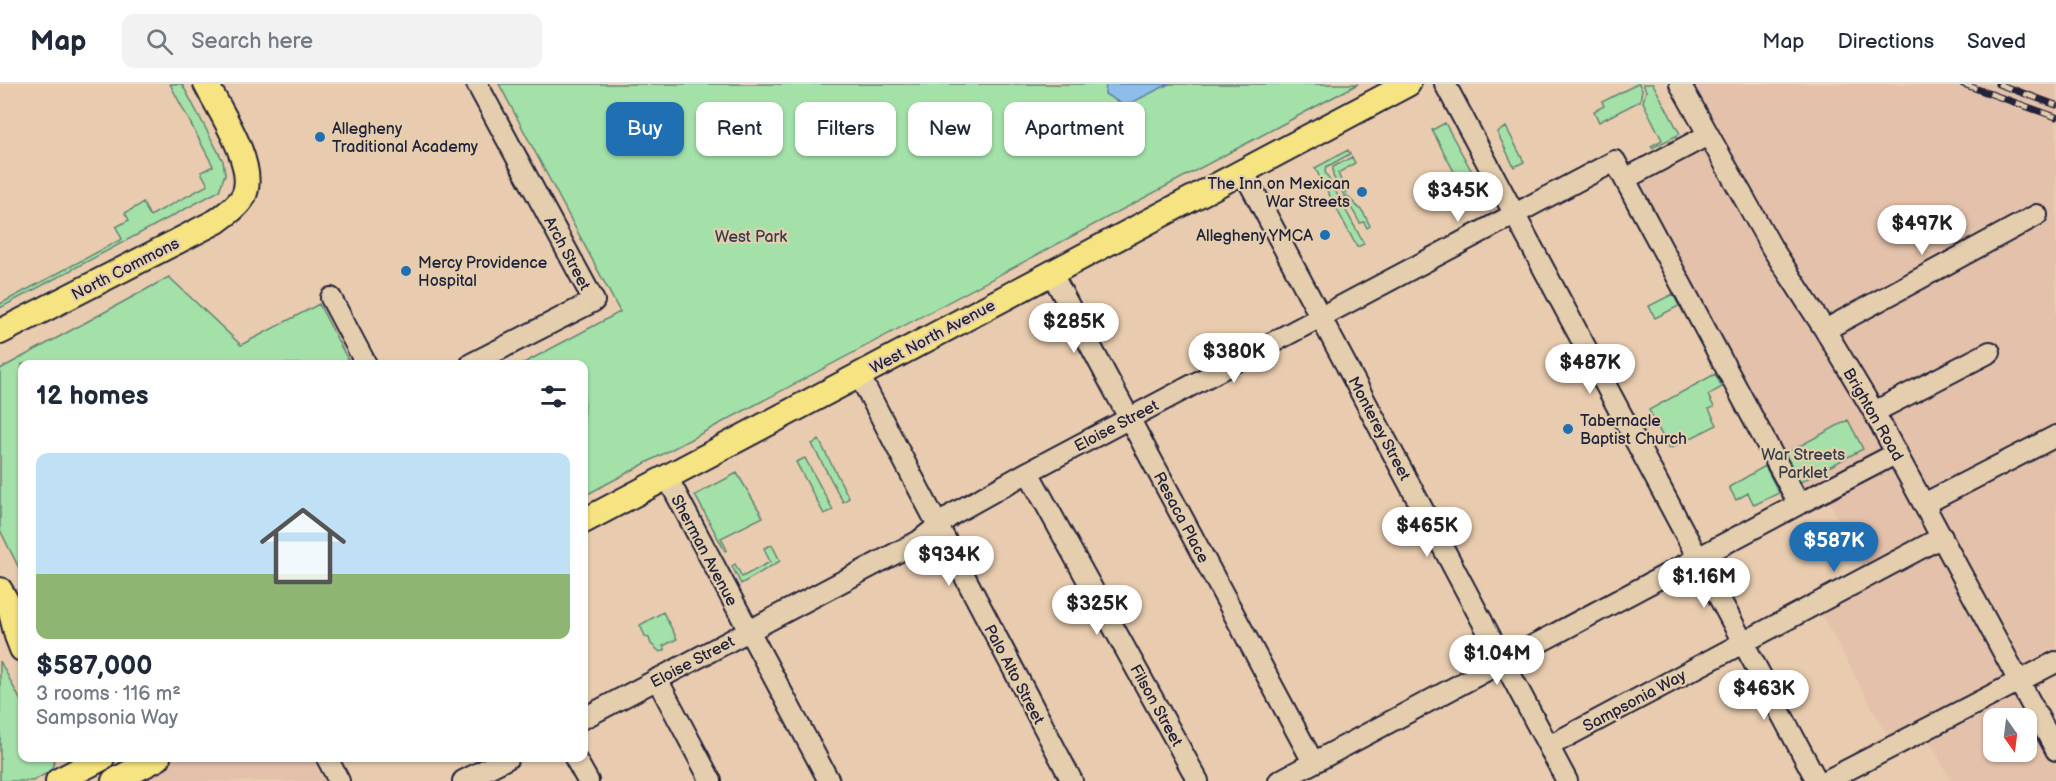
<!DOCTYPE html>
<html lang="en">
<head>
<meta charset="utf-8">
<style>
	body { margin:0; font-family:"Balsamiq Sans",sans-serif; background:#f2f2f3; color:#1f2937; height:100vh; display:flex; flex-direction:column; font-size:22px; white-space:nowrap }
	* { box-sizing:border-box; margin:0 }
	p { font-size:20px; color:#747a83 }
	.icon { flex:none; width:33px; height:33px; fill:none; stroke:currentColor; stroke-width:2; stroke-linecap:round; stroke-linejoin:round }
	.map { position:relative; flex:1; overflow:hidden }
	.panel { position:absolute; left:18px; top:276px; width:570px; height:402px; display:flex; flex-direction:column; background:#fff; border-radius:12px; box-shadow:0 2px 4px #0004 }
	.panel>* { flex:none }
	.top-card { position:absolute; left:606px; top:18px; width:570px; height:54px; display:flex; gap:12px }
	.needle { width:39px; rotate:166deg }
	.controls { position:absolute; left:1983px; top:624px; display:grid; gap:12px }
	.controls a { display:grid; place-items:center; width:54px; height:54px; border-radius:12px; background:#fff; box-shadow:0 2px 4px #0004; font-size:30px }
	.price { position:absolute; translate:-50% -51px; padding:0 14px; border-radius:21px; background:#fff; color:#222; font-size:20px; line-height:39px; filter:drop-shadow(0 2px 3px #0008) }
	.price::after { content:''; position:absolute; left:50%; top:36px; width:18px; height:14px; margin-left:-9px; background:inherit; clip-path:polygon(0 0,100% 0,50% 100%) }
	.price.current { background:#1f6fb2; color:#fff }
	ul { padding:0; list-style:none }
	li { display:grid; align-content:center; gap:12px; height:318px; padding:0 18px }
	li+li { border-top:2px solid #e0e1e3 }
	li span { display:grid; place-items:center; height:186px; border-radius:12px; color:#555 }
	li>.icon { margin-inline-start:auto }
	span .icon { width:108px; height:108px; fill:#fffc; stroke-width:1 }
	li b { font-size:26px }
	h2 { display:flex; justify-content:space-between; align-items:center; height:72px; padding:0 18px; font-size:26px }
	.pill { padding:0 21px; border-radius:12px; background:#fff; box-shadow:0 2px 4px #0004; font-size:21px; line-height:54px }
	.pill.current { background:#1f6fb2; color:#fff }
	header { display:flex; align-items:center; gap:36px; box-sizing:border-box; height:84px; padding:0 30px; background:#fff; border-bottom:2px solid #e0e1e3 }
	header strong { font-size:28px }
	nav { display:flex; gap:33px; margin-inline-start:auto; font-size:21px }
	.search { width:420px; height:54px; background:#f2f2f3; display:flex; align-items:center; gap:15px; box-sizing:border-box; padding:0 21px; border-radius:12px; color:#747a83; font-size:22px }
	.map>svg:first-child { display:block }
	.built { fill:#e4c1aa; fill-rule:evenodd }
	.green { fill:#a3e1a9; stroke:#628272; stroke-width:1.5 }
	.water { fill:#8dbde8; stroke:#627fa3; stroke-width:1.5 }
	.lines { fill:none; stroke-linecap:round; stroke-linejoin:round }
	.minor-casing { stroke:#22223b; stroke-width:24 }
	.major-casing { stroke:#22223b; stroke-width:28 }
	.minor { stroke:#e4ceae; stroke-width:20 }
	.major { stroke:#f6e381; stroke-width:24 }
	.rail-casing { stroke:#22223b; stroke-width:7 }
	.rail { stroke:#e4ceae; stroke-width:4.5; stroke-dasharray:14; stroke-linecap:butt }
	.poi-dot { fill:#1f6fb2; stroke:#e4ceae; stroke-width:2 }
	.labels { text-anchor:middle; stroke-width:4.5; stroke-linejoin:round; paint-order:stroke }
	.poi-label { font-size:16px; fill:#22223b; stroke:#e4ceae; text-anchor:start }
	.park-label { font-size:16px; fill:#353f4c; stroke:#e4ceae }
	.street-label { font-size:16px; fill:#22223b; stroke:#e4ceae }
</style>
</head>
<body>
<header>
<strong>Map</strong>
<div class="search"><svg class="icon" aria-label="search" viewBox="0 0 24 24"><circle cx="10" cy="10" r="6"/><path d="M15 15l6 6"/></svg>Search here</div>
<nav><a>Map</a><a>Directions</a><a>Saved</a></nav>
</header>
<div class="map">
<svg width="2056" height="697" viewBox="0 0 2056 697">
	<rect width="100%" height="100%" fill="#e9ccaf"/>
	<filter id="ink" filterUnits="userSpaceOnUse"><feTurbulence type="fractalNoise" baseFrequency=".0167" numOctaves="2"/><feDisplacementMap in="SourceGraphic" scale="12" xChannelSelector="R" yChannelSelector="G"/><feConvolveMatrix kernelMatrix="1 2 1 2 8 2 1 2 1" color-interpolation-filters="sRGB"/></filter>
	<g filter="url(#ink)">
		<!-- built -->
		<path class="built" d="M 1680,0 L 2056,0 L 2056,578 L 2018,597 L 2056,666 L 2056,697 L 1951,697 L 1924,646 L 1893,662 L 1816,520 L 1865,485 L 1824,408 L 1799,420 L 1625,95 L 1708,51 ZM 1994,634 L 2026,634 L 2026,668 L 1994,668 Z
			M 138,674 L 327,674 L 339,697 L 99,697 L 98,694 Z"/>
		<!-- green -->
		<path class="green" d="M 170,0 L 182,0 L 223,77 L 225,90 L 219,107 L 0,224 L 0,220 L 122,155 L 116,143 L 129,136 L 125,129 L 143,119 L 150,132 L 208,101 L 201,88 L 213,82 Z
			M 499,0 L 1358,0 L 584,412 L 584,280 L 522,280 L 620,228 Z
			M 1637,0 L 1639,0 L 1642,6 L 1640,17 L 1599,38 L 1594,27 L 1604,22 L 1602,18 Z
			M 1643,0 L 1653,0 L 1680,50 L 1652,64 L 1651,62 L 1662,56 L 1643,18 L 1646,7 Z
			M 1445,39 L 1482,106 L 1468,114 L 1432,46 Z
			M 1506,43 L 1524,78 L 1514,83 L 1497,48 Z
			M 1348,66 L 1350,70 L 1326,83 L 1325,88 L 1364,160 L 1357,163 L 1315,84 Z
			M 1352,73 L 1355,79 L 1338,89 L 1347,112 L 1363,128 L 1370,142 L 1367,144 L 1364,138 L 1360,139 L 1333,92 L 1333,83 Z
			M 169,193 L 241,261 L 319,220 L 350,280 L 22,280 L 22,490 L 0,446 L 0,285 Z
			M 1673,210 L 1679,222 L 1655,234 L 1649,222 Z
			M 1715,290 L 1722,303 L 1708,311 L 1714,323 L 1709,325 L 1717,341 L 1669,365 L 1649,326 Z
			M 1848,336 L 1863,365 L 1793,402 L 1777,374 Z
			M 819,356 L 849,414 L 843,418 L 812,360 Z
			M 805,374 L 833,426 L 824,430 L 796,378 Z
			M 1765,382 L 1779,409 L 1754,421 L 1748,409 L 1736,416 L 1729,403 Z
			M 737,389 L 763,433 L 721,454 L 727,466 L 725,467 L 695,411 Z
			M 772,461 L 780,477 L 741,500 L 732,482 L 735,480 L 742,493 L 770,478 L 764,464 Z
			M 663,528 L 677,555 L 663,562 L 665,566 L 660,568 L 651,560 L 649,554 L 645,552 L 640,541 Z
			M 0,577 L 22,619 L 22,674 L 52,674 L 54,678 L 51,687 L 33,697 L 0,697 Z"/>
		<!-- water -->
		<path class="water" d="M 1106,0 L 1169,0 L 1125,22 L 1105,10 Z"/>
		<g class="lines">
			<defs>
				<path id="minor" d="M 1445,0 L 1817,697
					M 1680,0 L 1772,164 L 1825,246 L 1874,328 L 2056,666
					M 1243,87 L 1567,697
					M 1625,95 L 1708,51
					M 1051,188 L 1313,678
					M 331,214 L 366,280
					M 1825,246 L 2037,131
					M 471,280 L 594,217 L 477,0
					M 859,291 L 1072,697
					M 1874,328 L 1990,268
					M 1028,388 L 1198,697
					M 667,393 L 829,697
					M 1924,420 L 2056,352
					M 657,595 L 711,697
					M 584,634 L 919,457 L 953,430 L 1028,388 L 1615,77 L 1799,420 L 1897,369
					M 1549,662 L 1942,453
					M 327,674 L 339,697
					M 575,674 L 588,697
					M 463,697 L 508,674
					M 1279,697 L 1799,420
					M 1826,697 L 2056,578"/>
				<path id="major" d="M 0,248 L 217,137 C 226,130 239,122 244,111 C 257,82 220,27 206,0
					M 584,437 L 1408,0
					M 0,506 L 10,524 L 17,552 L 22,565
					M 58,697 L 102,674
					M 114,697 L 158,674"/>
			</defs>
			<!-- minor casing -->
			<use href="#minor" class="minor-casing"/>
			<!-- major casing -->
			<use href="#major" class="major-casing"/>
			<!-- minor -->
			<use href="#minor" class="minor"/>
			<!-- major -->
			<use href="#major" class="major"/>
			<defs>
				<path id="rail" d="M 1963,0 L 2056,33
					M 1998,0 L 2056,21"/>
			</defs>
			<!-- rail casing -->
			<use href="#rail" class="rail-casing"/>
			<!-- rail -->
			<use href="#rail" class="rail"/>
		</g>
	</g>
	<!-- markers -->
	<g class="poi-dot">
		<circle cx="320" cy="53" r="6"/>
		<circle cx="1362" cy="108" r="6"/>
		<circle cx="1325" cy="151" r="6"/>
		<circle cx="406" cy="187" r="6"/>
		<circle cx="1568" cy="345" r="6"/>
	</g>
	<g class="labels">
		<!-- poi labels -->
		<g class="poi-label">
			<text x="332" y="50">Allegheny<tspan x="332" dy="18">Traditional Academy</tspan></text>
			<text x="1350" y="105" text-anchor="end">The Inn on Mexican<tspan x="1350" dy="18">War Streets</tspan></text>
			<text x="1313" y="157" text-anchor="end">Allegheny YMCA</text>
			<text x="418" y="184">Mercy Providence<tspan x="418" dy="18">Hospital</tspan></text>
			<text x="1580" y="342">Tabernacle<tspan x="1580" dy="18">Baptist Church</tspan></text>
		</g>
		<!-- park labels -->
		<g class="park-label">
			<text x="751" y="158">West Park</text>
			<text x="1803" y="376">War Streets<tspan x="1803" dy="18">Parklet</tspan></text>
		</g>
		<!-- street labels -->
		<g class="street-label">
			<text transform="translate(568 169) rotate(62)" y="6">Arch Street</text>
			<text transform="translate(125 184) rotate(-27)" y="6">North Commons</text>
			<text transform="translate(932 252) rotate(-28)" y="6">West North Avenue</text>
			<text transform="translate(1874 330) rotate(60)" y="6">Brighton Road</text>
			<text transform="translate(1116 341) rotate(-28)" y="6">Eloise Street</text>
			<text transform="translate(1380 344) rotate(62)" y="6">Monterey Street</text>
			<text transform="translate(1182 433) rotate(62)" y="6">Resaca Place</text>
			<text transform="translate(705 466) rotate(62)" y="6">Sherman Avenue</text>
			<text transform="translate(692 577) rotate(-28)" y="6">Eloise Street</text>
			<text transform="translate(1015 590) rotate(62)" y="6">Palo Alto Street</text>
			<text transform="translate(1634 616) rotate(-28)" y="6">Sampsonia Way</text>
			<text transform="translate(1157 621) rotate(61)" y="6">Filson Street</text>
		</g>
	</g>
</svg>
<div class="controls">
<a><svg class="needle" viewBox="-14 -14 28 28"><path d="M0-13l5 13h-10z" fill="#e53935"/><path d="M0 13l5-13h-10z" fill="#747a83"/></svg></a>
</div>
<b class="price" style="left:1458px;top:139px">$345K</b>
<b class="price" style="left:1922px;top:172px">$497K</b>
<b class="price" style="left:1074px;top:270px">$285K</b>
<b class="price" style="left:1234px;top:300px">$380K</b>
<b class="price" style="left:1590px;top:311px">$487K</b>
<b class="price" style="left:1427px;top:474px">$465K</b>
<b class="price current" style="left:1834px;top:489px">$587K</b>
<b class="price" style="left:949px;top:503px">$934K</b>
<b class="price" style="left:1704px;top:525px">$1.16M</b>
<b class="price" style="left:1097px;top:552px">$325K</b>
<b class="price" style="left:1497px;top:602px">$1.04M</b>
<b class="price" style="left:1764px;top:637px">$463K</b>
<div class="top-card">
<a class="pill current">Buy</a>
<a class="pill">Rent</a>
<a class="pill">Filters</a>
<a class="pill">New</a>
<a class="pill">Apartment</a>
</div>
<section class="panel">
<h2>12 homes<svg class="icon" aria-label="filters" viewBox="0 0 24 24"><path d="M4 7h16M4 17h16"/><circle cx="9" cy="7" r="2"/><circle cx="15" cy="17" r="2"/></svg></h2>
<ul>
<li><span style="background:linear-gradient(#bfe0f5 65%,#8fb573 0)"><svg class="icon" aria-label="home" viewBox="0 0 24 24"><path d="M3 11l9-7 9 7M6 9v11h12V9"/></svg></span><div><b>$587,000</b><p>3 rooms · 116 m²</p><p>Sampsonia Way</p></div></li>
</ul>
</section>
</div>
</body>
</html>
